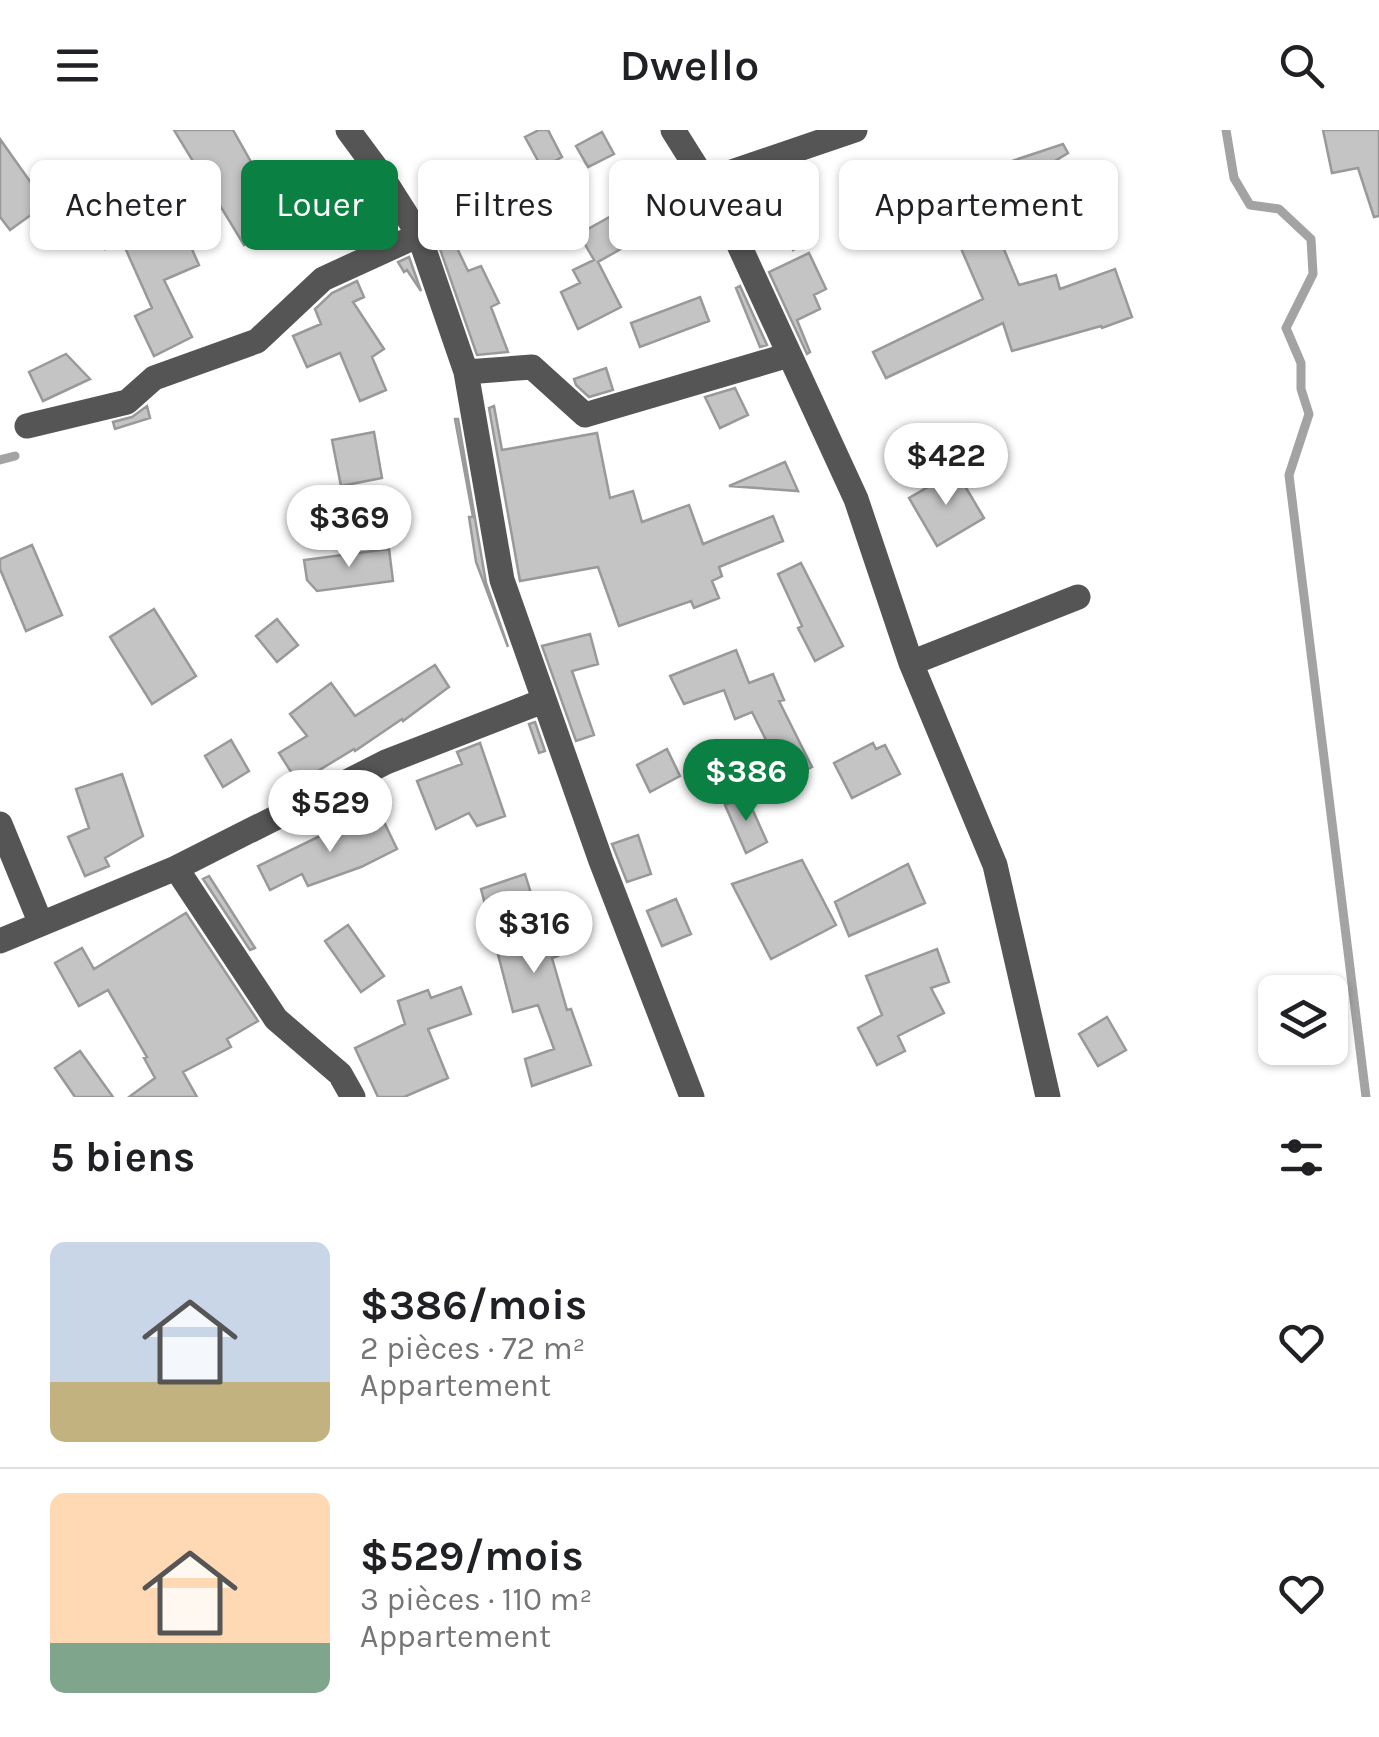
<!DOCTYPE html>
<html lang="fr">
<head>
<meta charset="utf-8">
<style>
	body { margin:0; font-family:Karla,sans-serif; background:#f6f6f6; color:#202124; height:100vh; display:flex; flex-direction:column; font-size:38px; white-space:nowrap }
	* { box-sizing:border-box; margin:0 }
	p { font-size:32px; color:#757577 }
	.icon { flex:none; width:55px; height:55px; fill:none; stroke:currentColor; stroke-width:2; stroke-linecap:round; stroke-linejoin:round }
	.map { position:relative; height:967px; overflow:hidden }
	.details { display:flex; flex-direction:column; background:#fff; flex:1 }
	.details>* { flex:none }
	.banner { position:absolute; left:30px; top:30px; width:1320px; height:90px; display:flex; gap:20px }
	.buttons { position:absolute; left:1258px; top:845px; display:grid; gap:20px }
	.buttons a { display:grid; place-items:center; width:90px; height:90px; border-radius:15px; background:#fff; box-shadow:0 2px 8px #0004; font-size:50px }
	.price { position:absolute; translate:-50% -85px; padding:0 22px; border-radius:35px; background:#fff; color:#222; font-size:32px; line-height:65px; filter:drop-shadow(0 2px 5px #0008) }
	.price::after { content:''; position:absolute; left:50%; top:60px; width:30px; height:22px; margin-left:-15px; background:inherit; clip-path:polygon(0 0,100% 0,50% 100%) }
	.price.on { background:#0b8043; color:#fff }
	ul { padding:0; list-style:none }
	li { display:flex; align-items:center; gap:30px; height:250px; padding:0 50px }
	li+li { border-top:2px solid #e0e0e0 }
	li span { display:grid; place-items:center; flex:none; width:280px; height:200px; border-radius:15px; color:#555 }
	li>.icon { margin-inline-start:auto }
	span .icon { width:120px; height:120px; fill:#fffc; stroke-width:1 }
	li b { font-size:42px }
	h2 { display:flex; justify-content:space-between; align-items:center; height:120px; padding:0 50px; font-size:42px }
	.chip { padding:0 35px; border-radius:15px; background:#fff; box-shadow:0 2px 8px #0004; font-size:35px; line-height:90px }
	.chip.on { background:#0b8043; color:#fff }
	header { display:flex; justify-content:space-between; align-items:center; height:130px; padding:0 50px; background:#fff; font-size:45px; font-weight:600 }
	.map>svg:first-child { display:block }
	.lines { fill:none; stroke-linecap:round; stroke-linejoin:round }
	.stream { stroke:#a3a3a3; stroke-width:9 }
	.building { fill:#c4c4c4; stroke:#999; stroke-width:2.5 }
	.minor { stroke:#555; stroke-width:25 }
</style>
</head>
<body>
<header><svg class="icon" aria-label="menu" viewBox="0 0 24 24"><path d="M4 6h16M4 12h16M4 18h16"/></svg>Dwello<svg class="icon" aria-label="search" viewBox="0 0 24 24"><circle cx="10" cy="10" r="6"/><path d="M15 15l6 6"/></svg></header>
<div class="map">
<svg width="1379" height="967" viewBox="0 0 1379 967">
	<rect width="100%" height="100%" fill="#fff"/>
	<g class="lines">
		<!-- stream -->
		<path class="stream" d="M 1226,0 L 1234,48 L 1250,75 L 1279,79 L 1311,109 L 1313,144 L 1286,198 L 1301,233 L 1301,259 L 1309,284 L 1289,345 L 1366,967
			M 0,330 L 15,326"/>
	</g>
	<!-- building -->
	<path class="building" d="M 174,0 L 233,0 L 264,55 L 294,34 L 318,69 L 244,115 Z
		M 539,0 L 548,0 L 562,27 L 542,38 L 525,7 Z
		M 1323,0 L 1379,0 L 1379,86 L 1374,87 L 1358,38 L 1332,43 Z
		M 602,2 L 614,24 L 588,37 L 576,16 Z
		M 0,9 L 46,74 L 10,100 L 0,87 Z
		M 1063,14 L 1068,23 L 978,78 L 967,46 Z
		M 168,65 L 199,135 L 164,150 L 192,207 L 154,226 L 135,186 L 152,178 L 122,111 L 105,119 L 89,89 L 114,76 L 122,92 Z
		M 624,79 L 640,108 L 598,132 L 621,177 L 578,199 L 561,162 L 580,153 L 573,140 L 594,130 L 579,104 Z
		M 804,83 L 816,107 L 793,120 L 780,96 Z
		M 444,91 L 468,141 L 481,136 L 499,173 L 491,177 L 508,222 L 477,225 L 432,96 Z
		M 992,91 L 1019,155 L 1056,145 L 1060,159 L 1115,139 L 1132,187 L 1102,198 L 1101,196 L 1012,221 L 1003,193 L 886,248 L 873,222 L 983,169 L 956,107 Z
		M 809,123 L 826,159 L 814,165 L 820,179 L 797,190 L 810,222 L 807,224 L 769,142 Z
		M 409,127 L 421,161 L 407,140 L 404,142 L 398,132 Z
		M 357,151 L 364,167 L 353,172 L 384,219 L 372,227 L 386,260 L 360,271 L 340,223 L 307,237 L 293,206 L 321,194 L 315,179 L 332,163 Z
		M 740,156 L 767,215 L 760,217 L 736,158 Z
		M 700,167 L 709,191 L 640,217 L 631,193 Z
		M 66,224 L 90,249 L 43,271 L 29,242 Z
		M 606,238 L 613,260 L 589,267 L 576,255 L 574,249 Z
		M 735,258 L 748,285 L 720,298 L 705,267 Z
		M 147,276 L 150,288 L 115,299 L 113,292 L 132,287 Z
		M 494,276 L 502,320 L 597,303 L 610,368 L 633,361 L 642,392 L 689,375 L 703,414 L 773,386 L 783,411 L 719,437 L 722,446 L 712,451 L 719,468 L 694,478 L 691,471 L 619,496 L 598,437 L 520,451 L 489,278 Z
		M 455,289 L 458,289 L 486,453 L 508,517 L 476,432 L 469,387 L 473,387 Z
		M 374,302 L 382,348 L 341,356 L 332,310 Z
		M 785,332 L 798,361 L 729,356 Z
		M 956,341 L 984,388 L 937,416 L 909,368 Z
		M 32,415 L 62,485 L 26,501 L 0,439 L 0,429 Z
		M 389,419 L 393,451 L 317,461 L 307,450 L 304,430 Z
		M 801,433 L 843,516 L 815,531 L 798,498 L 802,496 L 778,444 Z
		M 154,479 L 196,546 L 152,574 L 110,507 Z
		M 277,489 L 298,515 L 277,532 L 256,506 Z
		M 590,504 L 598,534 L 572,541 L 594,605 L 576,611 L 542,516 Z
		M 736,520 L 749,553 L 773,544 L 784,570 L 779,571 L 812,637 L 786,650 L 752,582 L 735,589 L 724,560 L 684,574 L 670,546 Z
		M 435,535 L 449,557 L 403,591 L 402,589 L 355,621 L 354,619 L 298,653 L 279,623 L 307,606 L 290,584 L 331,553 L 355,586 Z
		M 535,592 L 545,621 L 539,623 L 529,594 Z
		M 231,610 L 249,641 L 223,657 L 205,626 Z
		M 480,613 L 505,686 L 477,696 L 469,683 L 436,699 L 417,651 L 462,634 L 457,622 Z
		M 873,613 L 876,619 L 885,615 L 900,644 L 852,668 L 834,633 Z
		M 667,619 L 680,646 L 650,662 L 637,635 Z
		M 122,644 L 143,706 L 105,728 L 109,736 L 85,746 L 68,707 L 89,698 L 76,659 Z
		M 746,665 L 767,712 L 746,723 L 725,675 Z
		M 353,690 L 359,701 L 383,690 L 397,719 L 361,737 L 308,756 L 302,744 L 270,760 L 258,736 Z
		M 638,705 L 651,744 L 627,752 L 612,714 Z
		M 802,730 L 836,795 L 771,829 L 732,754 Z
		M 908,734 L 925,773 L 849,806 L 835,772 Z
		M 525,744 L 542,799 L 550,797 L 558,826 L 552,828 L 567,880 L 571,879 L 591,935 L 532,956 L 525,929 L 554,919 L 538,875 L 513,882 L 481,759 Z
		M 209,746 L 255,818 L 250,820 L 203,749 Z
		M 676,769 L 691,804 L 662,816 L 647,781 Z
		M 186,783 L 258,891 L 227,909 L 231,917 L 183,942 L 197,967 L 129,967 L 155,948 L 144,928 L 147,927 L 108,860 L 79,876 L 55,833 L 82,818 L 94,839 Z
		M 348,795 L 384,846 L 361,862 L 325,811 Z
		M 937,819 L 949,852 L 931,858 L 944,883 L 898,906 L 905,921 L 877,935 L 858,898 L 882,885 L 866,846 Z
		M 461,857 L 471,884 L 428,899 L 448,948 L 404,967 L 378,967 L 355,918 L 405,894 L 398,871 L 428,860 L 431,868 Z
		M 1107,887 L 1126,920 L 1098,936 L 1079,904 Z
		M 80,921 L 113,967 L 75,967 L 55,938 Z"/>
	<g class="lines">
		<!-- minor -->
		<path class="minor" d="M 348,0 L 379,42 L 419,105 L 466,242 L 502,450 L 601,731 L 692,967
			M 673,0 L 705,51 L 739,115 L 856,369 L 911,533 L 995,735 L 1048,967
			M 705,51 L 855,0
			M 466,242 L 532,237 L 585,285 L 789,225
			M 27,296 L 127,272 L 154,248 L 257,211 L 323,149 L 419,105
			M 911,533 L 1078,467
			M 0,694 L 41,794
			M 176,738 L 276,889 L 340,944 L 353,967
			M 0,811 L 176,738 L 386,632 L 543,571"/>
	</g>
</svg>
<div class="buttons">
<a><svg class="icon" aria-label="layers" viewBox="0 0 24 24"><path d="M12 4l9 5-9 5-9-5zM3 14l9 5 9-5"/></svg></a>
</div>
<b class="price" style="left:946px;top:378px">$422</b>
<b class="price" style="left:349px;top:440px">$369</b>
<b class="price on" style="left:746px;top:694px">$386</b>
<b class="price" style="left:330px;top:725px">$529</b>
<b class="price" style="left:534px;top:846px">$316</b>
<div class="banner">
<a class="chip">Acheter</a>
<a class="chip on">Louer</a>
<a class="chip">Filtres</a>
<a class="chip">Nouveau</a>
<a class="chip">Appartement</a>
</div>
</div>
<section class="details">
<h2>5 biens<svg class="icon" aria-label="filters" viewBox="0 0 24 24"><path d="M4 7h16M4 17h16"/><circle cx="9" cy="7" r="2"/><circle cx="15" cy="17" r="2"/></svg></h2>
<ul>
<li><span style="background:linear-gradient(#c9d6e8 70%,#c2b280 0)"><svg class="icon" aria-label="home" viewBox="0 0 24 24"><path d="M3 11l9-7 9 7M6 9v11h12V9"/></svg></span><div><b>$386/mois</b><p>2 pièces · 72 m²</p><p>Appartement</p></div><svg class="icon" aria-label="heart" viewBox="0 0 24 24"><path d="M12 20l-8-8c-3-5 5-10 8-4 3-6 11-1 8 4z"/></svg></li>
<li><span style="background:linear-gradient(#ffd9b3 75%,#7fa58c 0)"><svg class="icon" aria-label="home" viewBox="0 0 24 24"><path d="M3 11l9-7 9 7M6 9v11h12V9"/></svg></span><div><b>$529/mois</b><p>3 pièces · 110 m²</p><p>Appartement</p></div><svg class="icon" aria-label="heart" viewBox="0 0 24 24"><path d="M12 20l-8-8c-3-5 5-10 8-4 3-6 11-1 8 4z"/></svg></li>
</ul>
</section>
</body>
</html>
